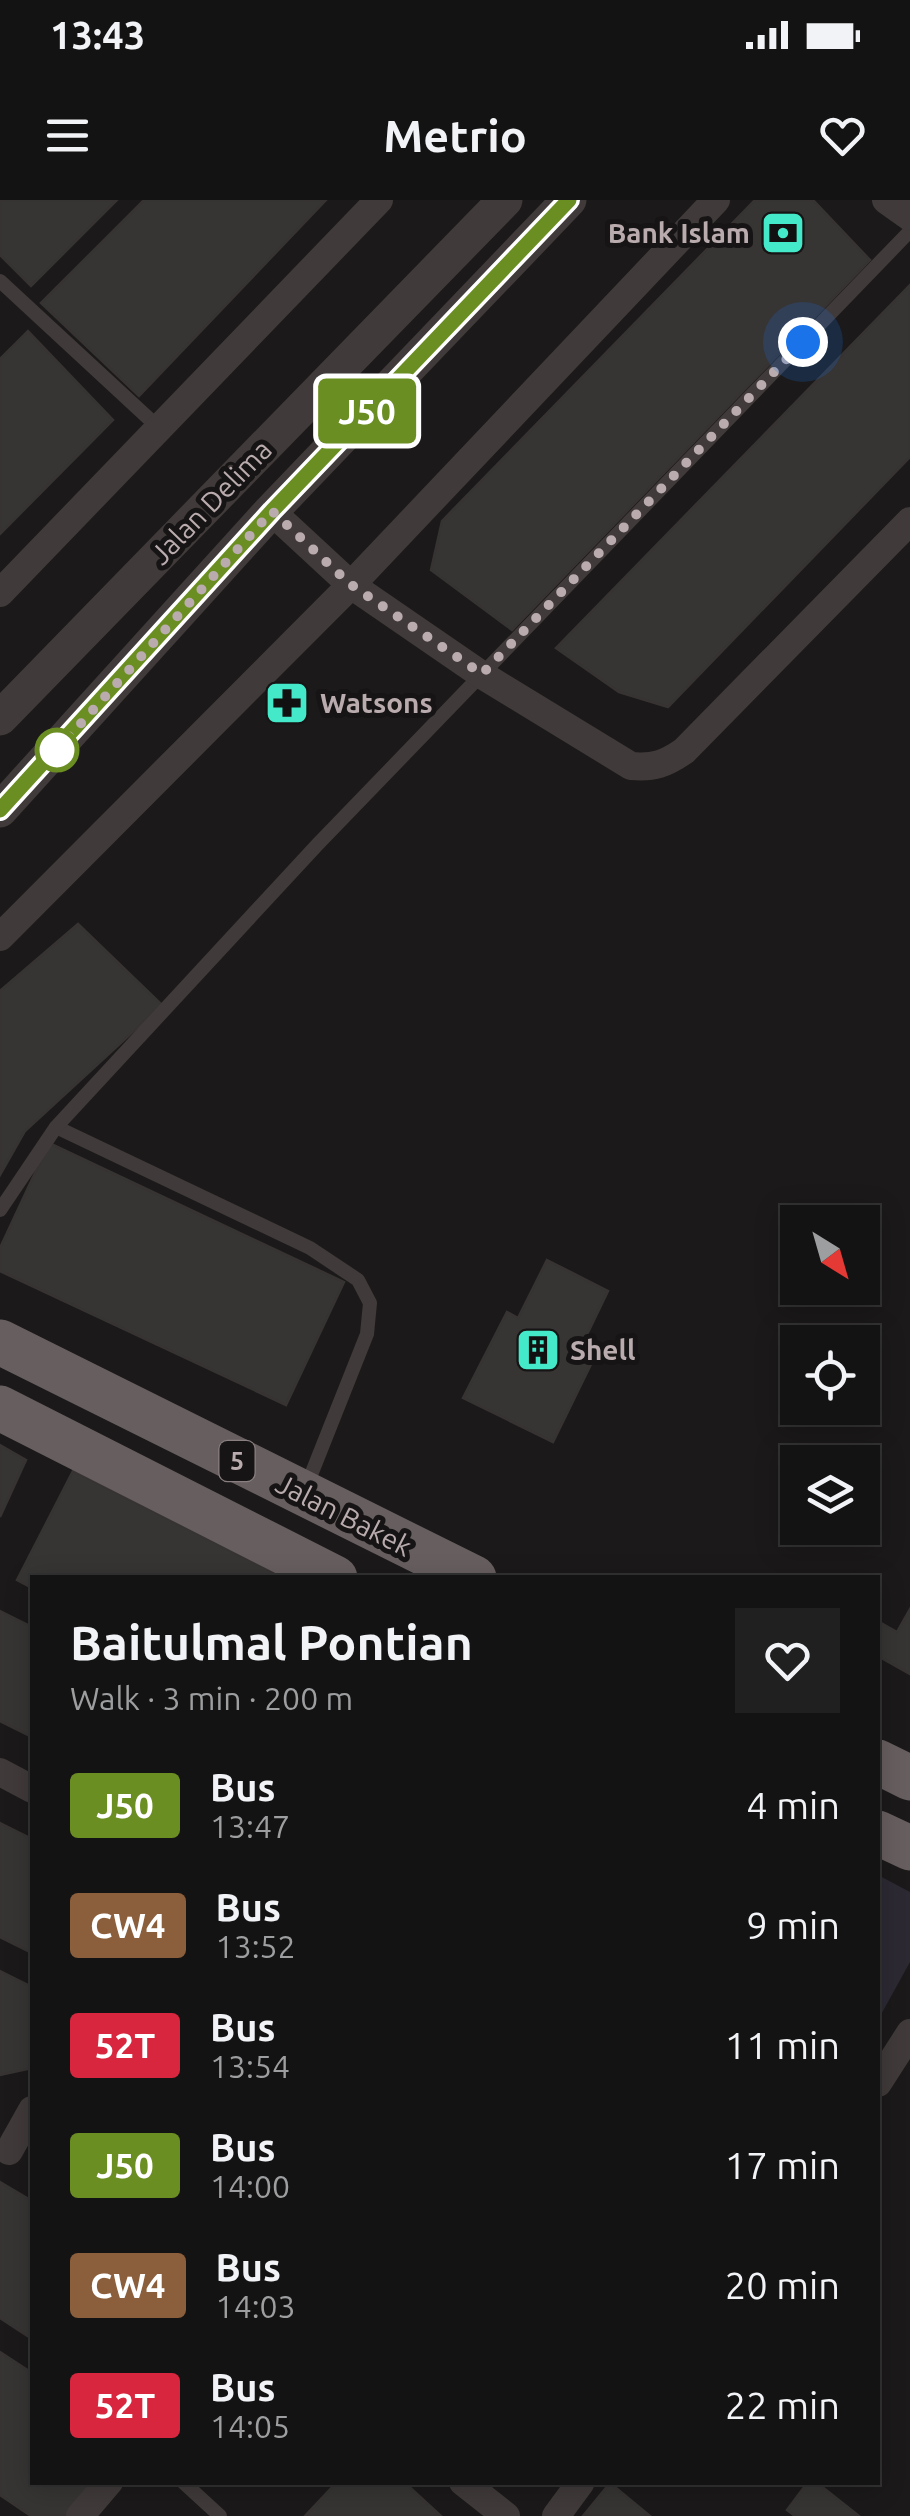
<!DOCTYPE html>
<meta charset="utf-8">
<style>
body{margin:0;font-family:Ubuntu,sans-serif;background:#212021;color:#f1f3f6;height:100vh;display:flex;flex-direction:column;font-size:38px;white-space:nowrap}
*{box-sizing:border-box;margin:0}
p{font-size:32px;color:#9d9ea0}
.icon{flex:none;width:55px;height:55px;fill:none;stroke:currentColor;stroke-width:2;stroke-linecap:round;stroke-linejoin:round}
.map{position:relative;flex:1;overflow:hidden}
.sheet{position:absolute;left:30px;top:1375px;width:850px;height:910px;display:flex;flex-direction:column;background:#141313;border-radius:0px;box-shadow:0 5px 25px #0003,0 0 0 2px #333233}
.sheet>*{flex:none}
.badge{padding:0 20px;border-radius:8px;font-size:35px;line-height:65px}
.needle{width:65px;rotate:143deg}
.tools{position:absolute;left:780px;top:1005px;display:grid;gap:20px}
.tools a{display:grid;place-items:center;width:100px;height:100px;border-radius:0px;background:#141313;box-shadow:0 5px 25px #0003,0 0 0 2px #333233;font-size:50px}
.you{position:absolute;width:50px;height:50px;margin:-25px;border:8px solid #fff;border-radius:50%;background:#1a73e8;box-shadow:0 0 0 15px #1a73e833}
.map>.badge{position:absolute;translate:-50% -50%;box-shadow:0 0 0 5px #fff}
.round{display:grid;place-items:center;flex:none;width:105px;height:105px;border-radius:0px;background:#212021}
.head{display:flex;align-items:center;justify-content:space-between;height:170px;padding:0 40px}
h1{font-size:48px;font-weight:600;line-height:75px}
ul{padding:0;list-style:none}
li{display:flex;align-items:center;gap:30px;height:120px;padding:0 40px}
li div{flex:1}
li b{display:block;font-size:38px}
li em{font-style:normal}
li .badge{min-width:110px;font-weight:700;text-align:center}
.status{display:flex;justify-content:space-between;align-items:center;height:70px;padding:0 50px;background:#141313;direction:ltr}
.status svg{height:28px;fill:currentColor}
header{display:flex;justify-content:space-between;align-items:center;height:130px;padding:0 40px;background:#141313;font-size:45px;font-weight:600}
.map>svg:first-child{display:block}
.green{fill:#2c2933}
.building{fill:#373434;stroke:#373333;stroke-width:2.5}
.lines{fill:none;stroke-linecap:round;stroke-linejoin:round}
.service{stroke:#403a3a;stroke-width:14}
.minor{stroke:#403a3a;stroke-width:28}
.tertiary{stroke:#403a3a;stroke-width:35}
.trunk{stroke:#675e5f;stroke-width:45}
.line-casing{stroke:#fff;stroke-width:22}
.line{stroke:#6b8e23;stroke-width:15}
.walk{stroke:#baacae;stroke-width:10;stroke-dasharray:0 18}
.stop-dot{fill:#fff;stroke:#6b8e23;stroke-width:5}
.labels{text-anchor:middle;stroke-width:10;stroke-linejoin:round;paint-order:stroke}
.shield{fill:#161414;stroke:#897e80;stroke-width:2.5}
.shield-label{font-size:25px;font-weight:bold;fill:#baacae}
.poi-label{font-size:28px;font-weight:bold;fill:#baacae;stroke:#161414;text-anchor:start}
.street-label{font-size:28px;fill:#baacae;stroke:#161414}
</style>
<div class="status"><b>13:43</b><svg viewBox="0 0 49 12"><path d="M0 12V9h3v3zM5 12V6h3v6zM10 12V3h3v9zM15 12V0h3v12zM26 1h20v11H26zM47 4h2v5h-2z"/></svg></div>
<header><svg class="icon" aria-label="menu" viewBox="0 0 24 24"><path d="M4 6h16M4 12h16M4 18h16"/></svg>Metrio<svg class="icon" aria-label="heart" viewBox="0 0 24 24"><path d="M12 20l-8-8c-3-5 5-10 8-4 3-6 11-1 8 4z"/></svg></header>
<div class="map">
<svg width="910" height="2316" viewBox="0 0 910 2316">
<rect width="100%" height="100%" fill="#1b1919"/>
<path class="green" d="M878 1675 910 1692V1762L878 1820Z"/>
<g class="building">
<path d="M0 0H117L31 86 0 55Z"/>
<path d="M144 0H326L139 196 41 103Z"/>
<path d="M755 0H813L870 60 512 430 431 370 442 321Z"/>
<path d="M910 85V257L668 507 619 492 556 448Z"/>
<path d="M28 131 113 220 0 334V159Z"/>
<path d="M78 724 162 805 25 931 0 975V791Z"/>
<path d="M49 943 344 1082 286 1205 0 1071V1048Z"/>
<path d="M547 1060 608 1091 581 1147 596 1154 553 1242 463 1198 507 1112 518 1118Z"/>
<path d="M0 1245 26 1260 0 1317Z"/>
<path d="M73 1271 285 1378H32V1388L17 1380Z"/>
<path d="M910 1409V1474L878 1456 881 1423 897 1432Z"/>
<path d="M0 1411 32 1427V1537L0 1521Z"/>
<path d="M0 1623 32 1639V1753L0 1737Z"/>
<path d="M0 1771 32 1787V1862L28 1869 0 1875Z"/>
<path d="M0 1982 32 2001V2139L0 2118Z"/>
<path d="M0 2152 32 2173V2282H102L70 2316H31L0 2295Z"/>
<path d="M337 2282H404L441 2316H305Z"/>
<path d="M808 2282H816L859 2316H795L787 2310Z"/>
<path d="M610 2283 650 2316H583Z"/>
</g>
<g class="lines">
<g class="service">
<path d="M0 81 159 228"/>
<path d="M56 927 310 1048 358 1080 370 1103 367 1134 305 1290"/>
<path d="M0 1010 56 927 317 645 910 31"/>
<path d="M183 2282 220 2316"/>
</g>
<g class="minor">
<path d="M886 0 910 17"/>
<path d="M271 311 351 385 482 475 631 566C654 568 665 564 684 551L910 321"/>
<path d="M0 393 379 0"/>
<path d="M0 737 351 385 716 0"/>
<path d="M0 1572 32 1589"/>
<path d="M878 1883 910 1833"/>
<path d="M9 1951 32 1910"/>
<path d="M463 2282 506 2316"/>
<path d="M80 2316 109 2282"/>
<path d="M556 2316 581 2282"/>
</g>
<g class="tertiary">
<path d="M0 518 505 0"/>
<path d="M0 610 271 311 569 0"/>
</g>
<g class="trunk">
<path d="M0 1142 474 1378"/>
<path d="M0 1208 335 1378"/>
<path d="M878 1562 910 1578"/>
<path d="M878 1633 910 1648"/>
</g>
</g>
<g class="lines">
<defs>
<path id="line" d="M0 610 272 311 569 0"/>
</defs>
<use href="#line" class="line-casing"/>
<use href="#line" class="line"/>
<path class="walk" d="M57 550 272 311 350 384 482 474 803 142"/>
</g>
<defs>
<symbol id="bank-square" viewBox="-11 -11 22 22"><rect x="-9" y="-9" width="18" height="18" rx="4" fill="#43e9c9" stroke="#161414"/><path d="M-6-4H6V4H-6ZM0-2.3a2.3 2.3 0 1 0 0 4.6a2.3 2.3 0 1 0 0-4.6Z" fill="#111"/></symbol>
<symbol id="pharmacy-square" viewBox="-11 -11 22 22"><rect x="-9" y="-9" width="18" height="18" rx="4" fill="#43e9c9" stroke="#161414"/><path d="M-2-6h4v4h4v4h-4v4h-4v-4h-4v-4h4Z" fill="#111"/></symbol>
<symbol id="building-square" viewBox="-11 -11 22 22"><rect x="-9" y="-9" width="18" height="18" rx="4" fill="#43e9c9" stroke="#161414"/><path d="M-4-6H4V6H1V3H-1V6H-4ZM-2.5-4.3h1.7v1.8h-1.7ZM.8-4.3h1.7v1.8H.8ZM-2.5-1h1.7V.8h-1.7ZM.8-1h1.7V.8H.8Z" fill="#111"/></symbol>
</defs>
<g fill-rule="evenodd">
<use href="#bank-square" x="758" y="8" width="50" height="50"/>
<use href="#pharmacy-square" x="262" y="478" width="50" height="50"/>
<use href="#building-square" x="513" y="1125" width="50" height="50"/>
</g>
<circle class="stop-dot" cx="57" cy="550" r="20"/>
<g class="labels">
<rect class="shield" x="219.5" y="1241" width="35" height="40" rx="8"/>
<g class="shield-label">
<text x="237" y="1270">5</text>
</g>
<g class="poi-label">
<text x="750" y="43" text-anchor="end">Bank Islam</text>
<text x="320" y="513">Watsons</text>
<text x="570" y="1160">Shell</text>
</g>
<g class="street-label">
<text transform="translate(211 302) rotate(-46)" y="10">Jalan Delima</text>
<text transform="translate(344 1315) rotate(27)" y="10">Jalan Bakek</text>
</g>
</g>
</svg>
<div class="tools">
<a><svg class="needle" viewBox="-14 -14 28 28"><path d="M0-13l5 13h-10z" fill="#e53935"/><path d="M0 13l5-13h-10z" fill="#9d9ea0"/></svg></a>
<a><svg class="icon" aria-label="locate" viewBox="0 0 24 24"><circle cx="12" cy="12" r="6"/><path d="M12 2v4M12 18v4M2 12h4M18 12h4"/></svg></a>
<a><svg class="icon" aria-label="layers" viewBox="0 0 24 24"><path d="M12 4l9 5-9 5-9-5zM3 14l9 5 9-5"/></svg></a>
</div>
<div class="you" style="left:803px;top:142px"></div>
<b class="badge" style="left:367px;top:211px;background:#6b8e23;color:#fff">J50</b>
<section class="sheet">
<div class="head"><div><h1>Baitulmal Pontian</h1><p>Walk · 3 min · 200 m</p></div><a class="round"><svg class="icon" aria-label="heart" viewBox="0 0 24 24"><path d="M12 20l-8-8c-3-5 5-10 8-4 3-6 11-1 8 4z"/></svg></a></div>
<ul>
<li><span class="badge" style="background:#6b8e23;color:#fff">J50</span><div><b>Bus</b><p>13:47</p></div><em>4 min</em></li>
<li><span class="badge" style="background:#8b5e3c;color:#fff">CW4</span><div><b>Bus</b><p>13:52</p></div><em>9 min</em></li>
<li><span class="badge" style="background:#d7263d;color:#fff">52T</span><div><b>Bus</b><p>13:54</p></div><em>11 min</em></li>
<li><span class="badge" style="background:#6b8e23;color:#fff">J50</span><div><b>Bus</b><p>14:00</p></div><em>17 min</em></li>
<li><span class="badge" style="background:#8b5e3c;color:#fff">CW4</span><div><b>Bus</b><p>14:03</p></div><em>20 min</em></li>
<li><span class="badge" style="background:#d7263d;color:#fff">52T</span><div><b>Bus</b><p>14:05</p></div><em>22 min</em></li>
</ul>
</section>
</div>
